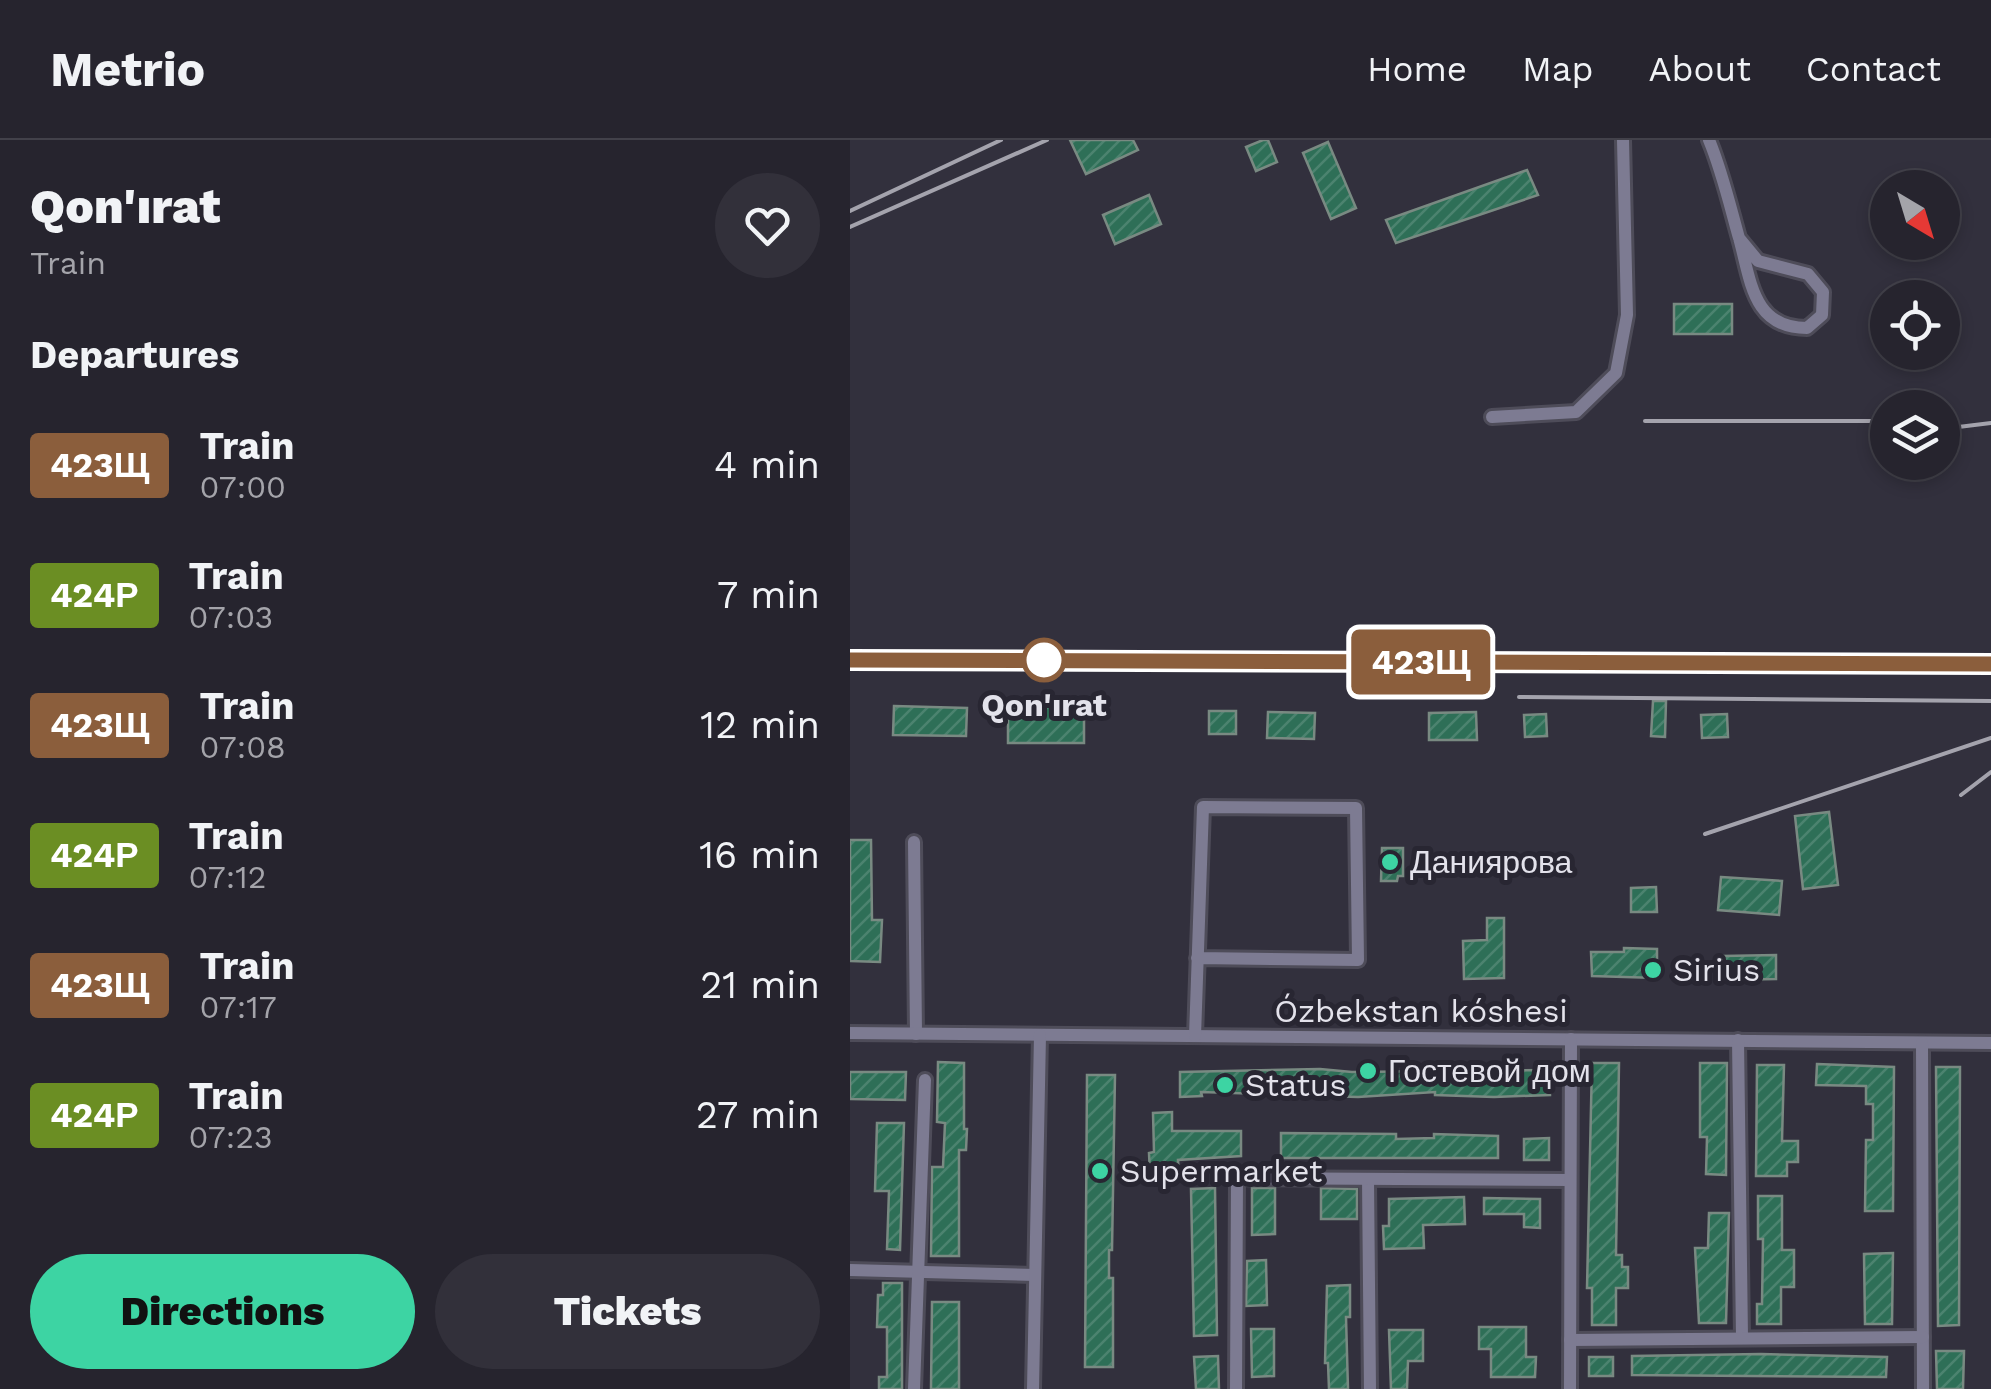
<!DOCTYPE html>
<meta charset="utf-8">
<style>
body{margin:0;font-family:"Work Sans",sans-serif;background:#32303a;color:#f1f3f6;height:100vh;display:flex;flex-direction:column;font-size:38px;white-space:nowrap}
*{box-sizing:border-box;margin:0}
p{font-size:32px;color:#a4a4aa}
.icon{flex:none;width:55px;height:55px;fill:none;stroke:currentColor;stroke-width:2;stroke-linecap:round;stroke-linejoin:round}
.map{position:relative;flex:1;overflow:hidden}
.sheet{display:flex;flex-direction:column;background:#26242e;width:850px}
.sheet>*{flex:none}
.badge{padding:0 20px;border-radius:8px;font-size:35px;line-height:65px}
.needle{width:65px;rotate:142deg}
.buttons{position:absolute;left:1020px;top:30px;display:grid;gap:20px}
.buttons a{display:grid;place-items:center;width:90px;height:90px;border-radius:50%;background:#26242e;box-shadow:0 5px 15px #0003,0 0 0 2px #42414a;font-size:50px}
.map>.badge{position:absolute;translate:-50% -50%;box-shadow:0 0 0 5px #fff}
h2{padding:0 30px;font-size:38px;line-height:90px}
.round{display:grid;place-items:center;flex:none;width:105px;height:105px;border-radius:52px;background:#32303a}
.overview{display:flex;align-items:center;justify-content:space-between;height:170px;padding:0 30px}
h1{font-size:48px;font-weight:800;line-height:75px}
.cta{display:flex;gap:20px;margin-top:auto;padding:20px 30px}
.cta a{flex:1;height:115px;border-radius:60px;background:#3dd4a3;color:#111;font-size:40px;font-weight:800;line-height:115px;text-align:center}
.cta a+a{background:#32303a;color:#f1f3f6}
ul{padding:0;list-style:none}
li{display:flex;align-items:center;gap:30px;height:130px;padding:0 30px}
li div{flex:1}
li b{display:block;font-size:38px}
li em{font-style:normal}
li .badge{min-width:110px;font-weight:700;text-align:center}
header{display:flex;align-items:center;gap:60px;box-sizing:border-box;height:140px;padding:0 50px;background:#26242e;border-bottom:2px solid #42414a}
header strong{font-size:48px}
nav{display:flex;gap:55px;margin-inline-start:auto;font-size:35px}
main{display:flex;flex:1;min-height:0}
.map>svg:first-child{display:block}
.building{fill:url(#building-hatch);stroke:#798a82;stroke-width:2.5}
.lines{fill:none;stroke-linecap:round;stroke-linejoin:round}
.minor-casing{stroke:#4e4c59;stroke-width:18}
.minor{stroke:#7d7b92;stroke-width:12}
.rail{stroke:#a4a3ad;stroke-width:4}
.line-casing{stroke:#fff;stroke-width:22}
.line{stroke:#8b5e3c;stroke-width:15}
.stop-dot{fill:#fff;stroke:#8b5e3c;stroke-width:5}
.poi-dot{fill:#3dd4a3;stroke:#282632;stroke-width:4}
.labels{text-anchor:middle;stroke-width:10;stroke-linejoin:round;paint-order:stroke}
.stop-label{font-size:32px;font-weight:bold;fill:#e3e2eb;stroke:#282632}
.poi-label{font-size:32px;fill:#e3e2eb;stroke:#282632;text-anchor:start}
.street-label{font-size:32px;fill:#e3e2eb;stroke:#282632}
</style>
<header>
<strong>Metrio</strong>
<nav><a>Home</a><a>Map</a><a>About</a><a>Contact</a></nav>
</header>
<main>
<section class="sheet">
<div class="overview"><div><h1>Qon'ırat</h1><p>Train</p></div><a class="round"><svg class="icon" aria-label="heart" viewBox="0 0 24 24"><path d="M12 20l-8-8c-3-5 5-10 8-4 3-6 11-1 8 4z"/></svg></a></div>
<h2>Departures</h2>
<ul>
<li><span class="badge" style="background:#8b5e3c;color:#fff">423Щ</span><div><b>Train</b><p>07:00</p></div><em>4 min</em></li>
<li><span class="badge" style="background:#6b8e23;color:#fff">424Р</span><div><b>Train</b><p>07:03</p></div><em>7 min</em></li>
<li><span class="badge" style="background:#8b5e3c;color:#fff">423Щ</span><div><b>Train</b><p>07:08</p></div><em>12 min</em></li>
<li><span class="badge" style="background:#6b8e23;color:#fff">424Р</span><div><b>Train</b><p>07:12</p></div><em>16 min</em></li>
<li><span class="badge" style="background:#8b5e3c;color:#fff">423Щ</span><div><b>Train</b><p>07:17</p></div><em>21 min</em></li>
<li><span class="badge" style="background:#6b8e23;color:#fff">424Р</span><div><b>Train</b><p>07:23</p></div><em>27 min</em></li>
</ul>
<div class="cta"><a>Directions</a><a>Tickets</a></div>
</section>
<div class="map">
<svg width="1141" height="1249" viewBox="0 0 1141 1249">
<defs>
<pattern id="building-hatch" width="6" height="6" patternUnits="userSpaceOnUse" patternTransform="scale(2.5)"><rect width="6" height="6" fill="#2e6f57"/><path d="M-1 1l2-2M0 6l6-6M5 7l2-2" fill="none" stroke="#4c836f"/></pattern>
</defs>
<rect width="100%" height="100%" fill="#32303d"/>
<g class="building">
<path d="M220 0H283L288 10 236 34Z"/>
<path d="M413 0H418L427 22 406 31 396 7Z"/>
<path d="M478 2 506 68 481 79 453 13Z"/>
<path d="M677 30 688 55 546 103 536 80Z"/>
<path d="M299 55 311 84 265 104 253 75Z"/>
<rect x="824" y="164" width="58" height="30"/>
<path d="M803 561H816L815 597 801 596Z"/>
<path d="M180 564H202V571H234V603H158V570H180Z"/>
<path d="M44 566 117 568 116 596 43 595Z"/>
<rect x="359" y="571" width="27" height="23"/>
<path d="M418 572 465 573 464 599 417 598Z"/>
<path d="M626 572 627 600H579V573Z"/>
<path d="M696 574 697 596 675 597 674 575Z"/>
<path d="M877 574 878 597 852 598 851 575Z"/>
<path d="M979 672 988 745 953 749 945 676Z"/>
<path d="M0 700H21L22 780H32L30 822 0 821Z"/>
<path d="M532 708H553V736H548L547 741H531Z"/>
<path d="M871 737 932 741 929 775 868 770Z"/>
<path d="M806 747 807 772H781V748Z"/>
<path d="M637 778H654V838L614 839 613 801 637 800Z"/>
<path d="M774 808 807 809V838L742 836 741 812H774Z"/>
<path d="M926 815V839L873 840V816Z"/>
<path d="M88 922 114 923V989H117L116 1010H109V1116H81L82 1027H93L95 983 87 982Z"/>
<path d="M742 923H769L766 1115H772V1127H778V1148H766V1185H742V1148H737Z"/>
<path d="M850 923H877L876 1035 856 1034 857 997H850Z"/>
<path d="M967 924 1044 927 1043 1071H1015L1016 1000H1023V964H1016V946L966 945Z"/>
<path d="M907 925H934L932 1001H948V1022H937V1036H906Z"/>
<path d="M1086 927H1110L1109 1185 1088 1186Z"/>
<path d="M470 929 502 932 699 930 700 955 644 957 585 955V952L508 957 351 952 352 956 330 957V932Z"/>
<path d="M0 932H56L55 960 0 959Z"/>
<path d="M237 935H265L262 1110H259V1138H263V1227H235Z"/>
<path d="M322 972V991H391V1016L328 1020 329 1034 300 1035 299 1013 304 1012 303 973Z"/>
<path d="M27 983H54L50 1110 37 1109 39 1051H25Z"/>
<path d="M431 993 546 994V999L584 998V994L648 996V1018H431Z"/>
<path d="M699 998V1020H674V999Z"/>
<path d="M365 1048 367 1195 344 1196 341 1049Z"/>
<path d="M402 1048H425V1094L402 1095Z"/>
<path d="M471 1048 507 1049V1079H471Z"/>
<path d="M908 1056H932V1110H944V1147H931V1184H907V1164H912L913 1099H908Z"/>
<path d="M614 1057 615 1084 573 1085 574 1108 534 1109 533 1086H539V1059Z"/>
<path d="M634 1058 690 1059V1088L674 1087V1074H634Z"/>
<path d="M859 1073H879L876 1183H849L845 1108H858Z"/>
<path d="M1043 1113 1042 1184H1015L1014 1114Z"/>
<path d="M416 1120 417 1165 396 1166 397 1121Z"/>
<path d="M33 1143H52V1249H29V1237H37V1187H27L28 1155H33Z"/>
<path d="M500 1145V1177H496L498 1249H479L478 1223H475L477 1146Z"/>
<path d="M82 1162H109V1249H81Z"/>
<path d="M629 1187H676V1217H686L685 1237H641V1209H629Z"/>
<path d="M401 1189H424V1236L402 1237Z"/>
<path d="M539 1190H573V1221H558L557 1249H541Z"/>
<path d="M1086 1211H1114L1113 1249H1087Z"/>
<path d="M911 1214 1037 1217 1036 1237 782 1235V1216Z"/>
<path d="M368 1216 369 1249H346L344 1217Z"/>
<rect x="739" y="1217" width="24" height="19"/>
</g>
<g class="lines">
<defs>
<g id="minor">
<path d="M859 0C872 31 880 66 889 98 901 140 902 188 957 188L972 175 973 152 958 134 908 121 889 98"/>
<path d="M642 277 726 272 766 233 777 175 773 0"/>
<path d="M64 702 66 894"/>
<path d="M0 893 1141 903"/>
<path d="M345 896 353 667 506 668 508 820 347 818"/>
<path d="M888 900 892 1197"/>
<path d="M1072 903 1073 1249"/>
<path d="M518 1039 520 1249"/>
<path d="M0 1130 185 1135"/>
<path d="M720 1200 1073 1197"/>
<path d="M64 1249 75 940"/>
<path d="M183 1249 190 895"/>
<path d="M386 1249 387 1038 720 1040"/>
<path d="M720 1249 721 899"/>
</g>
</defs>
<use href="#minor" class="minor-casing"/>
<use href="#minor" class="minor"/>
<g class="rail">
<path d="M0 71 151 0"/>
<path d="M0 87 197 0"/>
<path d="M795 281H1038"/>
<path d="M1092 289 1141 283"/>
<path d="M0 520 1141 524"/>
<path d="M669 557 1141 561"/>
<path d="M1111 655 1141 632"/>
<path d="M855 694 1141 598"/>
</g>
</g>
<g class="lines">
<defs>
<path id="line" d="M0 520 1141 524"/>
</defs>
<use href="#line" class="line-casing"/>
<use href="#line" class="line"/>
</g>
<circle class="stop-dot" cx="194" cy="520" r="20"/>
<g class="poi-dot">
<circle cx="540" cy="722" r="10"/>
<circle cx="803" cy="830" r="10"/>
<circle cx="518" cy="931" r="10"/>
<circle cx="375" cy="945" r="10"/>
<circle cx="250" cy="1031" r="10"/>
</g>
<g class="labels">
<g class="stop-label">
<text x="194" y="576">Qon'ırat</text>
</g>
<g class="poi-label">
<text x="560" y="733">Даниярова</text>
<text x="823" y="841">Sirius</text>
<text x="538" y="942">Гостевой дом</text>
<text x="395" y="956">Status</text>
<text x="270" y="1042">Supermarket</text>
</g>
<g class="street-label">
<text x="571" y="882">Ózbekstan kóshesi</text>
</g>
</g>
</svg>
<div class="buttons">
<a><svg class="needle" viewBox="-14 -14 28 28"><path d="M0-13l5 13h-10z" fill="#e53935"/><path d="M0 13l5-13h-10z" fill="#a4a4aa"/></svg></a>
<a><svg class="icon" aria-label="locate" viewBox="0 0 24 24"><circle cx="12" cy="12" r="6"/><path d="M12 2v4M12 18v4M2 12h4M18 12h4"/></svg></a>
<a><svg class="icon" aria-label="layers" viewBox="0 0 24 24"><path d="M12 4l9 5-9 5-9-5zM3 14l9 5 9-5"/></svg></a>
</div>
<b class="badge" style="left:571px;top:522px;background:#8b5e3c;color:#fff">423Щ</b>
</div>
</main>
